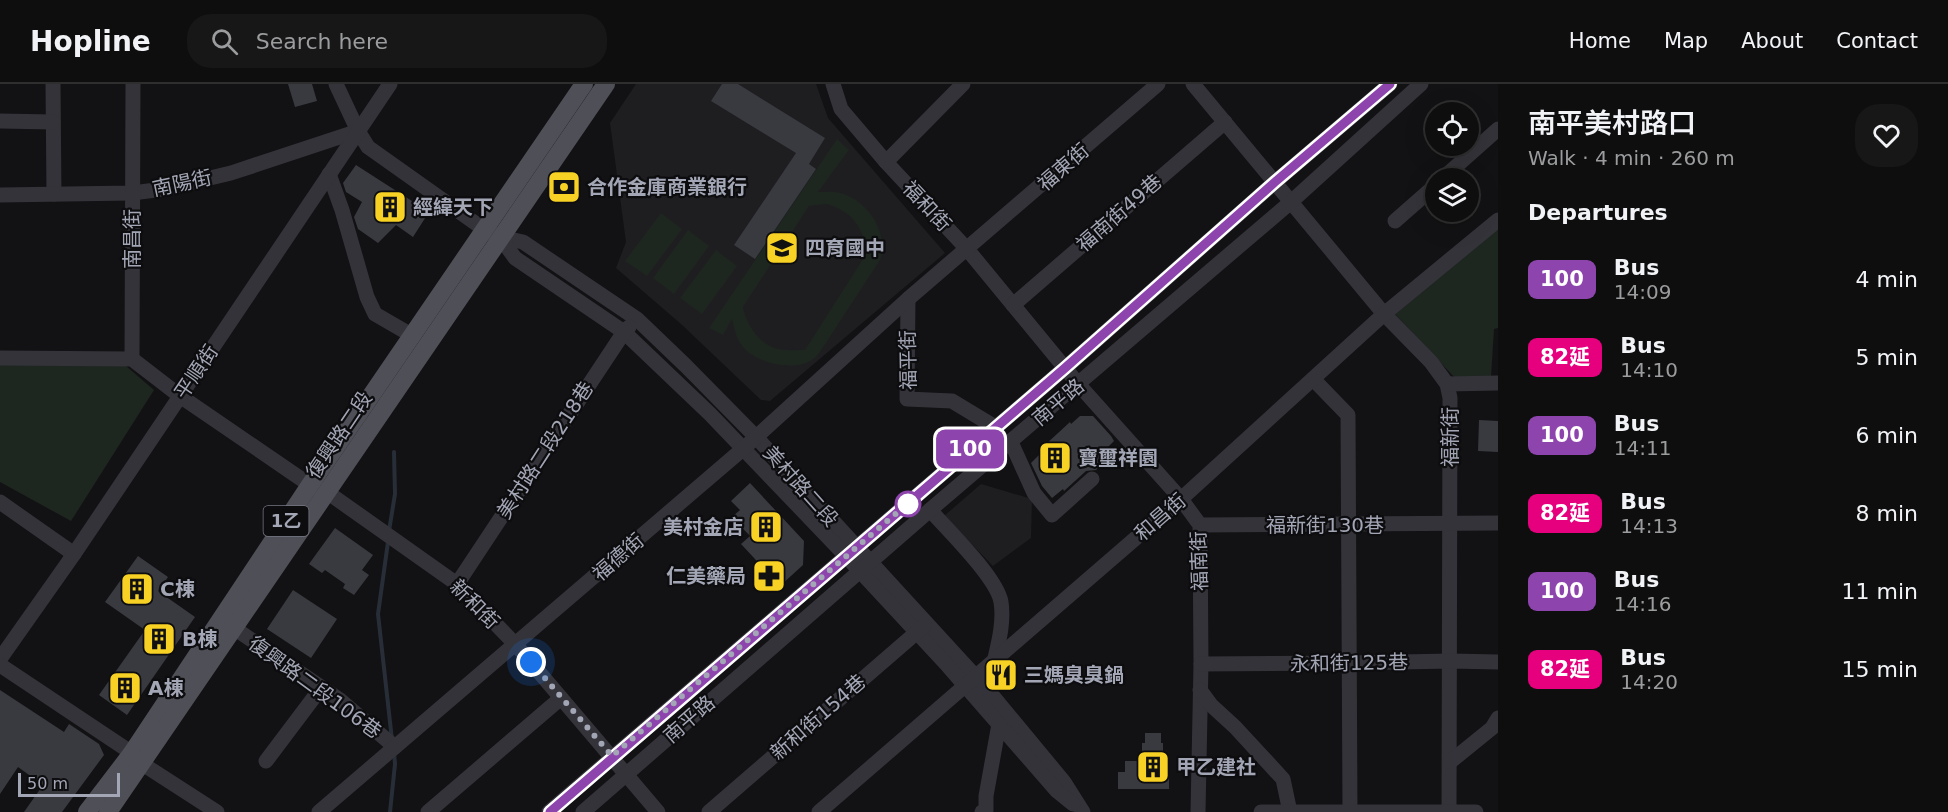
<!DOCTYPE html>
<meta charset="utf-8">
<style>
body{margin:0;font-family:"DejaVu Sans","Noto Sans TC",sans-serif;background:#171718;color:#f1f3f6;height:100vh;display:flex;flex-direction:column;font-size:22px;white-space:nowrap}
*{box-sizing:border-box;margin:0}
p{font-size:20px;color:#9b9c9e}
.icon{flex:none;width:33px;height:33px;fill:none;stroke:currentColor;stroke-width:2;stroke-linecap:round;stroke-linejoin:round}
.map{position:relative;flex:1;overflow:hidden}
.sheet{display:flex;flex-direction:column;background:#0e0e0f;width:450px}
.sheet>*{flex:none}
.badge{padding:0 12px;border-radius:9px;font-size:21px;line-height:39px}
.controls{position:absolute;left:1425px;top:18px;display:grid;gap:12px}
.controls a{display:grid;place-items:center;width:54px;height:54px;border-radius:50%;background:#0e0e0f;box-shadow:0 6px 24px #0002,0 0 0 2px #2e2e2f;font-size:30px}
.scale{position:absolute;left:18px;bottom:15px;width:102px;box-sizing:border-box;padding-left:6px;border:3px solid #a3a6b5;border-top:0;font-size:16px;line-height:21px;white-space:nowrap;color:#a3a6b5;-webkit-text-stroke:4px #0d0d0f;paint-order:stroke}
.you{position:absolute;width:30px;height:30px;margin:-15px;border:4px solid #fff;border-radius:50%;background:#1a73e8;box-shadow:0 0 0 9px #1a73e833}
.map>.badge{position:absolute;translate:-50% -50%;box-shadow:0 0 0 3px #fff}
h2{padding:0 30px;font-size:22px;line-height:54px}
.round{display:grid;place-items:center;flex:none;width:63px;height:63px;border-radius:24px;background:#171718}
.head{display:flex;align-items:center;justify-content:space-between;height:102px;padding:0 30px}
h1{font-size:28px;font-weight:600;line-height:45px}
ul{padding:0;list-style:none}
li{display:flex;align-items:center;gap:18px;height:78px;padding:0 30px}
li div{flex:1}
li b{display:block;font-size:22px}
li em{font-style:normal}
li .badge{min-width:66px;font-weight:700;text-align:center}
header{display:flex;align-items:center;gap:36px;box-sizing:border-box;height:84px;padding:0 30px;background:#0e0e0f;border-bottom:2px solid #2e2e2f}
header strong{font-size:28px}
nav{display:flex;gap:33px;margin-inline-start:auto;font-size:21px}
.search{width:420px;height:54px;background:#171718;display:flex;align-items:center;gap:15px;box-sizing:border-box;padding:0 21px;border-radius:24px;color:#9b9c9e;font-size:22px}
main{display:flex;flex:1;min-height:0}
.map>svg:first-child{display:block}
.built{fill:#1e1e21}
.green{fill:#1e2620;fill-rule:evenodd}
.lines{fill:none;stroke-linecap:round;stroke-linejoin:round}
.stream{stroke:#282e38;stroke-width:4}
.building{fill:#393a3f}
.minor{stroke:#333339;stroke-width:15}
.major{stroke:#4f4f58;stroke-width:18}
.line-casing{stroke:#fff;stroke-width:14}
.line{stroke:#8e44ad;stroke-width:9}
.walk{stroke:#a3a6b5;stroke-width:6;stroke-dasharray:0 10.8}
.stop-dot{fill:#fff;stroke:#8e44ad;stroke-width:3}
.labels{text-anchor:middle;stroke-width:4.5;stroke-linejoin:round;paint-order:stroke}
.shield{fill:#0d0d0f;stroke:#767883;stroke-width:1.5}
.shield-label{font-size:18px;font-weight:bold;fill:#a3a6b5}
.street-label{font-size:20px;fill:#a3a6b5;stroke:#0d0d0f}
.poi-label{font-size:20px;font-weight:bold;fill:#a3a6b5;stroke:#0d0d0f;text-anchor:start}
</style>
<header>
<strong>Hopline</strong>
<div class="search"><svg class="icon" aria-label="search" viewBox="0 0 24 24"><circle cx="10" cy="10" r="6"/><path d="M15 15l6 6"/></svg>Search here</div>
<nav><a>Home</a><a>Map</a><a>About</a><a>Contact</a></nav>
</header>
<main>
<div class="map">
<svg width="1498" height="728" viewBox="0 0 1498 728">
<rect width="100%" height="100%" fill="#121214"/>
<g class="built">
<path d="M636 0H816L828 34 945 169 770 317 761 316 681 240 616 184 626 158 610 39Z"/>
<path d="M981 400 1032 415 1031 454 993 482 944 432Z"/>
</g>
<g class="green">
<path d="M837 55 849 66 818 108C826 108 833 107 841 109 869 117 889 149 880 176L822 265C819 269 816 274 812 276 794 288 755 279 742 262 736 255 734 244 732 235L723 251 709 244ZM827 120C854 129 860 141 868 167L805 266C796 266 784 267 775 264 758 259 746 239 743 223L809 122Z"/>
<path d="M661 129 682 145 647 192 625 177Z"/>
<path d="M1498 145V244L1494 245 1491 293 1456 295 1395 230Z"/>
<path d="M688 146 709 162 674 210 653 194Z"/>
<path d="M716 166 737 182 702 230 680 214Z"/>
<path d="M0 280 126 282 154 306 71 437 0 398Z"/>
</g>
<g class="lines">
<g class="stream">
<path d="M389 447 395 410 394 368"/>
<path d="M388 458 378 530 392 656"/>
<path d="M390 728 395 680 394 669"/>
</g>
</g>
<g class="building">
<path d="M288 0H312L317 17 295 23Z"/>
<path d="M722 0H738L825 54 809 80 816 85 755 175 734 161 796 69 711 17Z"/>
<path d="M356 81 429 128 413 153 396 141 378 159 358 145 354 133 362 118 346 108 343 99Z"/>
<path d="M1080 332H1093L1111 352 1114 357 1106 365 1112 371 1096 386 1086 387 1064 407 1063 405 1052 414 1042 402 1031 379 1047 363 1045 361 1070 338 1071 340Z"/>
<path d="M1479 336 1498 337V368L1478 367Z"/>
<path d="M750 399 804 457 803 481 780 502 741 460 750 452 732 433 740 426 731 417Z"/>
<path d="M335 444 373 471 362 486 369 491 354 511 343 504 345 500 325 486 322 489 309 480Z"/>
<path d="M138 472 168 493 158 507 195 533 127 631 99 611 145 546 105 518Z"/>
<path d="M293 506 337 535 311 574 267 545Z"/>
<path d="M0 606 64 648 69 640 99 660 104 671 62 728H24L43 701 18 683 0 710Z"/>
<path d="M1145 649H1161V659H1163V689H1169V705H1118V688H1125V677H1142V659H1145Z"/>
</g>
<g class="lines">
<g class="minor">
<path d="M53 0 54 110"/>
<path d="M336 0 358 47 368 63 485 146 500 153 523 158 637 235 686 282 756 353 987 605 1064 698 1083 728"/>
<path d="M833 0 841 25 886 78 967 165 1079 301 1181 415 1200 441 1201 580 1198 728"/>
<path d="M1193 0 1384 230 1431 278 1447 300 1450 314 1449 728"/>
<path d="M0 37 53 38"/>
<path d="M886 78 963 0"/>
<path d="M329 90 342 126 367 213 375 230 413 252"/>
<path d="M1443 94 1498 45"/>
<path d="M0 111 132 109 164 105 231 89 358 47"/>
<path d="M1395 137 1436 101"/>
<path d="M500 153 515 174 624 248 710 330 846 472 948 582 1057 707 1073 720"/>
<path d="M908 215 907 315 952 317 995 343"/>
<path d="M1013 221 1225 38"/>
<path d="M0 274 132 275 180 312 310 401 327 408 457 500 516 561 658 728"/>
<path d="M132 275 133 0"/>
<path d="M1313 295 1348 331 1350 728"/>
<path d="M1447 300 1498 299"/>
<path d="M1011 358 1034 409 1052 431 1092 395"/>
<path d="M0 418 74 470"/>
<path d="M930 426C948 446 997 494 1001 518 1004 537 999 557 995 574"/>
<path d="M1200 441 1498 439"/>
<path d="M457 500 624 248 629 243"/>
<path d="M234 544 340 616 395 663"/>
<path d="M0 575 74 470 390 0"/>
<path d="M1201 580 1348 579 1451 577 1498 578"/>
<path d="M0 581 132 669"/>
<path d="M1200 606 1211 621 1235 643 1283 695 1290 728"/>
<path d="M266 677 321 604"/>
<path d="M1450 678 1492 644 1498 634"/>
<path d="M141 679 217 728"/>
<path d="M319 728 744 364 908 215 1158 0"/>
<path d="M428 728 561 614"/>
<path d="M549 728 1065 284 1275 98 1390 0"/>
<path d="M583 728 930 426 1292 117 1421 0"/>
<path d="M709 728 924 542"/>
<path d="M819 728 1181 415 1384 230 1498 136"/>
<path d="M982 728 986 726V712L999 640"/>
<path d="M1261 728H1347"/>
<path d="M1354 728H1476"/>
</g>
<g class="major">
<path d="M87 728 132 669 310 401 584 0"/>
<path d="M108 728 606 0"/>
</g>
</g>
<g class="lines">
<defs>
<path id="line" d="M550 728 1065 284 1275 98 1390 0"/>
</defs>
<use href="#line" class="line-casing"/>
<use href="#line" class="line"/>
<path class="walk" d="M531 578 612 672 912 416 908 420"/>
</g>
<defs>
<symbol id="bank-square" viewBox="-11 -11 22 22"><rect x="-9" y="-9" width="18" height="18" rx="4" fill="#f8d125" stroke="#0d0d0f"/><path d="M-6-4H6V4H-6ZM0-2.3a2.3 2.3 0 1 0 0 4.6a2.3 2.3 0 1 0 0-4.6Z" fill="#111"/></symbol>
<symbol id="building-square" viewBox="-11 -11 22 22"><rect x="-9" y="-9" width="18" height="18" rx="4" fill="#f8d125" stroke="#0d0d0f"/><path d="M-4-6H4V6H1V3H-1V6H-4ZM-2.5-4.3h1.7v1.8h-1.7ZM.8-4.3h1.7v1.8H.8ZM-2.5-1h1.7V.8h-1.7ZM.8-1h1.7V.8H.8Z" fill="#111"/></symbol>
<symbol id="school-square" viewBox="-11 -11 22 22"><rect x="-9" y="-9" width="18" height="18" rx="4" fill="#f8d125" stroke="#0d0d0f"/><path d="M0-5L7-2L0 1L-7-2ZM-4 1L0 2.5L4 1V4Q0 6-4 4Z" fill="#111"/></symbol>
<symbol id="pharmacy-square" viewBox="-11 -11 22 22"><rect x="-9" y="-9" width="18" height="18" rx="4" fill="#f8d125" stroke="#0d0d0f"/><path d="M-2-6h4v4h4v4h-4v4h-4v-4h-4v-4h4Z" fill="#111"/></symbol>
<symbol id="restaurant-square" viewBox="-11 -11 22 22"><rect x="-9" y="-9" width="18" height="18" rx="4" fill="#f8d125" stroke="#0d0d0f"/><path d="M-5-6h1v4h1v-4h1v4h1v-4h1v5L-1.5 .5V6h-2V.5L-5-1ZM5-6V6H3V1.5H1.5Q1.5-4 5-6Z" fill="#111"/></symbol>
</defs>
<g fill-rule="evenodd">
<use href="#bank-square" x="545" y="84" width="38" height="38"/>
<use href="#building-square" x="371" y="104" width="38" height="38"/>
<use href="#school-square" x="763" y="145" width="38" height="38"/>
<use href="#building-square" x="1036" y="355" width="38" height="38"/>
<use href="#building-square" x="747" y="424" width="38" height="38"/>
<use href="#pharmacy-square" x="750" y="473" width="38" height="38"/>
<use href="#building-square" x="118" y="486" width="38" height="38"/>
<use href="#building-square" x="140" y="536" width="38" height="38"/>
<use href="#restaurant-square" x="982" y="572" width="38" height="38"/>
<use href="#building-square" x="106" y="585" width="38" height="38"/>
<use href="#building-square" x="1134" y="664" width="38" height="38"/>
</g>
<circle class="stop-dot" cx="908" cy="420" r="12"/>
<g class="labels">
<rect class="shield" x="263.5" y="422" width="45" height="30" rx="4.5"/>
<g class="shield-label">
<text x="286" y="443">1乙</text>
</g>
<g class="street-label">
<text transform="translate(1063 83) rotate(-41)" y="7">福東街</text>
<text transform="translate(182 99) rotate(-12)" y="7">南陽街</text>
<text transform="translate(927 122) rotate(47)" y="7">福和街</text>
<text transform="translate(1119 129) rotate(-41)" y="7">福南街49巷</text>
<text transform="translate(132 155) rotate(-90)" y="7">南昌街</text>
<text transform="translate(908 276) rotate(-91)" y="7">福平街</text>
<text transform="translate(196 288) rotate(-56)" y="7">平順街</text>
<text transform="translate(1058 318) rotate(-40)" y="7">南平路</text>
<text transform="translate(339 351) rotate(-56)" y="7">復興路二段</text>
<text transform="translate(1450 353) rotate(-90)" y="7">福新街</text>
<text transform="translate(545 366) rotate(-57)" y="7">美村路二段218巷</text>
<text transform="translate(801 402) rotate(48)" y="7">美村路二段</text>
<text transform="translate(1160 433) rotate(-41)" y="7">和昌街</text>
<text x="1325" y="448">福新街130巷</text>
<text transform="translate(618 473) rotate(-41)" y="7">福德街</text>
<text transform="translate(1199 477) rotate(-92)" y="7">福南街</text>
<text transform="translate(475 520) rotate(45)" y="7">新和街</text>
<text transform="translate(1349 579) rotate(-1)" y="7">永和街125巷</text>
<text transform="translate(315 603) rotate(36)" y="7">復興路二段106巷</text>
<text transform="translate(818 633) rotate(-41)" y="7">新和街154巷</text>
<text transform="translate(689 635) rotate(-41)" y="7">南平路</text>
</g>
<g class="poi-label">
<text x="587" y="110">合作金庫商業銀行</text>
<text x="413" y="130">經緯天下</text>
<text x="805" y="171">四育國中</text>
<text x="1078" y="381">寶璽祥園</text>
<text x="743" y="450" text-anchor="end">美村金店</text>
<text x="746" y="499" text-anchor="end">仁美藥局</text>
<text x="160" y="512">C棟</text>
<text x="182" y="562">B棟</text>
<text x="1024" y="598">三媽臭臭鍋</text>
<text x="148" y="611">A棟</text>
<text x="1176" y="690">甲乙建社</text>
</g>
</g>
</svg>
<div class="controls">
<a><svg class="icon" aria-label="locate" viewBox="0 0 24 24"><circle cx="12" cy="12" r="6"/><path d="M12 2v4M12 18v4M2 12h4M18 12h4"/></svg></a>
<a><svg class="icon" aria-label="layers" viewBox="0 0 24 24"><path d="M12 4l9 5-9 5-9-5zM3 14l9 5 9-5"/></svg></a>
</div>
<div class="scale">50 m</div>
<div class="you" style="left:531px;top:578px"></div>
<b class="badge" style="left:970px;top:365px;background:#8e44ad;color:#fff">100</b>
</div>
<section class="sheet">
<div class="head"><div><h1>南平美村路口</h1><p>Walk · 4 min · 260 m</p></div><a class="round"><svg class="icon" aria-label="heart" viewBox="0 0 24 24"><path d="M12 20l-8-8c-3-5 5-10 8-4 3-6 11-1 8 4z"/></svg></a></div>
<h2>Departures</h2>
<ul>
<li><span class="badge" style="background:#8e44ad;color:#fff">100</span><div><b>Bus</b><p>14:09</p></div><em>4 min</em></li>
<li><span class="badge" style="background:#e6007e;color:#fff">82延</span><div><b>Bus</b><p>14:10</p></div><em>5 min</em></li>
<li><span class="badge" style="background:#8e44ad;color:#fff">100</span><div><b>Bus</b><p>14:11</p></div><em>6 min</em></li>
<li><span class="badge" style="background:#e6007e;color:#fff">82延</span><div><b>Bus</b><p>14:13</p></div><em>8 min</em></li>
<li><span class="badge" style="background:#8e44ad;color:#fff">100</span><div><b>Bus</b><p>14:16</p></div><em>11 min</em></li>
<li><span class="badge" style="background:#e6007e;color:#fff">82延</span><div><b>Bus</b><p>14:20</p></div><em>15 min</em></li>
</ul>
</section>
</main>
